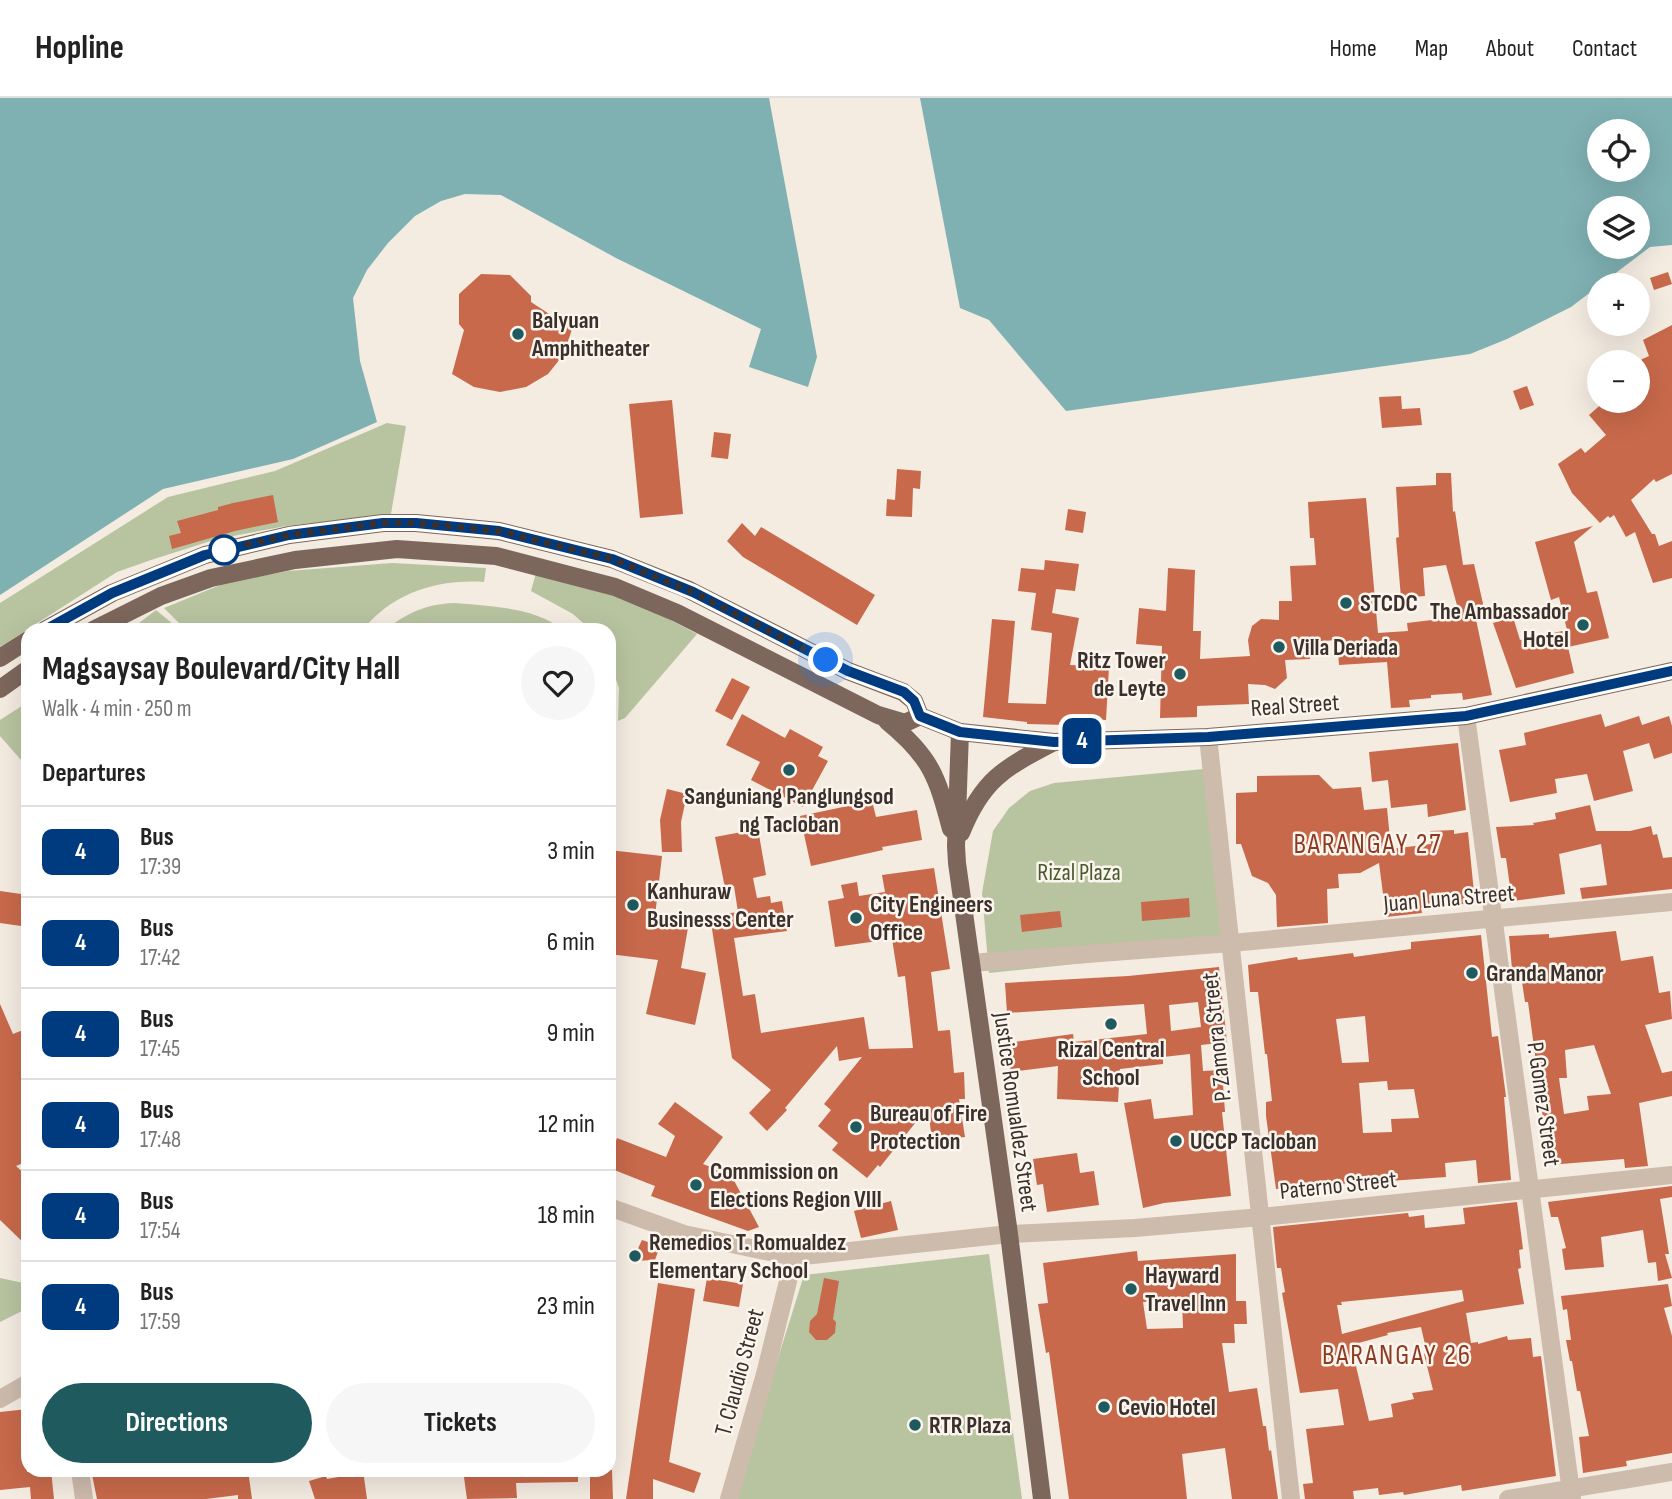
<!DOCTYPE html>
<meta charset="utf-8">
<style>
body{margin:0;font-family:"Sofia Sans Condensed",sans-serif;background:#f6f6f6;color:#222;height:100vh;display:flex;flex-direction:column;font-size:26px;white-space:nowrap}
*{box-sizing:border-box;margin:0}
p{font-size:23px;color:#767676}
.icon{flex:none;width:38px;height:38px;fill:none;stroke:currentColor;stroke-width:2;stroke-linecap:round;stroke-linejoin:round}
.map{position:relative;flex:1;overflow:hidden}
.panel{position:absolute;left:21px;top:525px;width:595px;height:854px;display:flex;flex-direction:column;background:#fff;border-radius:21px;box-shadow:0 7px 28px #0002}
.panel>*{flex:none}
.badge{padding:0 14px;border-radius:10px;font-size:24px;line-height:46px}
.tools{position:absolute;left:1587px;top:21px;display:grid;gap:14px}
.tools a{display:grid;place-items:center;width:63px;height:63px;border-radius:50%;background:#fff;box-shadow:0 7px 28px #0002;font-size:35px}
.you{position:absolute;width:35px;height:35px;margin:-18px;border:5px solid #fff;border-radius:50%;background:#1a73e8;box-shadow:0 0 0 10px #1a73e833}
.map>.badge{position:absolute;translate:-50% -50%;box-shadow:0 0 0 4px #fff}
h2{padding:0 21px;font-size:26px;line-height:63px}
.round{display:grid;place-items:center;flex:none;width:74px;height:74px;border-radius:37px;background:#f6f6f6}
.head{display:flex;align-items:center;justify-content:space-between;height:119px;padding:0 21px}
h1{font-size:33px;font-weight:700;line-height:52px}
.cta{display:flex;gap:14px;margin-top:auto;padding:14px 21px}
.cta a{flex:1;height:80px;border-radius:42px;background:#1f5a5e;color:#fff;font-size:28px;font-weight:700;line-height:80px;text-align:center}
.cta a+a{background:#f6f6f6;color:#222}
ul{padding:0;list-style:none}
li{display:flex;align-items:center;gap:21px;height:91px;padding:0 21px;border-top:2px solid #e0e0e0}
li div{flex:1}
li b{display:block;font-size:26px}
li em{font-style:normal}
li .badge{min-width:77px;font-weight:700;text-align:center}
header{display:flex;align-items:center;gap:42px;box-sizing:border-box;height:98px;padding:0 35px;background:#fff;border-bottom:2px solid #e0e0e0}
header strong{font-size:33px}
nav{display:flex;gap:38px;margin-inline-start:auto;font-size:24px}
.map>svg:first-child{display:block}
.green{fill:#b8c4a0}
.water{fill:#7fb0b2;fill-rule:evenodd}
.building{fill:#c8694b;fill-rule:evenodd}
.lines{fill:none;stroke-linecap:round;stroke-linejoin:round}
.minor{stroke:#cdbbac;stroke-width:18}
.major{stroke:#7d675c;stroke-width:18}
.line-casing{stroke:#fff;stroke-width:16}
.line{stroke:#003b80;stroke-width:10}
.walk{stroke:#3b302b;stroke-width:7;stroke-dasharray:0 12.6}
.poi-dot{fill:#1f5a5e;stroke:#fbf5ee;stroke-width:2.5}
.stop-dot{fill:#fff;stroke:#003b80;stroke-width:3.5}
.labels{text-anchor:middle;stroke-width:5;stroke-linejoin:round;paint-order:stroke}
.poi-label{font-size:24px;font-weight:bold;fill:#3b302b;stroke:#fbf5ee;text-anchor:start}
.street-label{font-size:24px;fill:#3b302b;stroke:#fbf5ee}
.park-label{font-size:24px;fill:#4a5a2e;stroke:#fbf5ee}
.quarter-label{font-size:28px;letter-spacing:2px;fill:#8c3b22;stroke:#fbf5ee}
</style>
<header>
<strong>Hopline</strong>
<nav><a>Home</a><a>Map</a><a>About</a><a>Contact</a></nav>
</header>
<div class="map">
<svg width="1672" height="1401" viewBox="0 0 1672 1401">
<rect width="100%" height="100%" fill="#f4ebe1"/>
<g class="green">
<path d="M387 325 406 328 391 416 286 428 217 441 151 462 117 474 0 549V505L168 399 275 373Z"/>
<path d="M392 465 486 470 484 484C437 481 392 495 363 532H186L164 510 225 485 288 473Z"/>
<path d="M536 475 639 505 697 536 625 620 618 623 619 590 609 561V532H591L573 516 531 493Z"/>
<path d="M454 505C489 508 535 509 563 532H385C407 515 426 506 454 505Z"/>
<path d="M156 512 180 532H130Z"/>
<path d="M28 604V670L0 638V622Z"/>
<path d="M1204 671 1224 850 989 875 982 795 993 733 1009 710 1030 693 1054 685Z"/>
<path d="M989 1156 1022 1401H734L804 1177Z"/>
<path d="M0 1180 28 1186V1210L0 1224Z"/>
</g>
<g class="water">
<path d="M0 0H769L817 259 808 289 749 269 761 231 616 160 501 97 465 96 441 103 415 118 388 145 367 172 353 200 360 263 377 324 293 361 163 391 0 497Z"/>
<path d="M920 0H1672V147L1650 149 1571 209 1507 241 1470 256 1066 313 989 222 960 210ZM1600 33H1638V72H1600ZM1600 110H1638V149H1600Z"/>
</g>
<g class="building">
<path d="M1668 174 1672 186 1654 192 1650 180Z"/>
<path d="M481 176 510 177 531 198V204L572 231 564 256 548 276 526 289 500 294 474 289 452 276 464 232 459 226V196Z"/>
<path d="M1672 227V376L1656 384 1654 381 1631 402 1652 436H1655L1659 448 1672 443V480L1653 485 1635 434 1626 439 1614 417 1610 420 1608 418 1600 425 1572 395 1558 366 1581 350 1585 355 1606 337 1589 317 1605 303H1638V263L1649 258 1643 242Z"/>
<path d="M1527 288 1534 307 1520 312 1513 293Z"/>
<path d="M1401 298 1402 311 1420 310 1422 327 1382 330 1379 299Z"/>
<path d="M672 302 683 416 640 420 629 306Z"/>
<path d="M714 334 731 336 728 361 711 359Z"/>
<path d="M897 371 921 373 920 391 913 390 912 419 886 418 887 401 895 402Z"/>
<path d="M1436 375H1451L1453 414 1455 413 1463 467 1474 466 1484 510 1474 512 1492 597 1463 602 1462 595 1431 597V600L1409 602 1410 609 1391 610 1387 564 1339 567 1337 542 1308 544 1310 561 1285 562 1287 580 1275 591 1265 587 1248 586 1249 606 1197 608V619L1160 620 1162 548 1136 546 1139 510 1166 513 1168 470 1195 472 1193 533H1201L1200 561 1250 558 1248 542 1252 528 1261 521 1279 522V503H1292L1290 468 1316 467 1314 440H1310L1308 404 1366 400 1378 535 1408 533 1407 525 1432 522 1431 513 1458 511 1446 467 1423 470 1425 498 1401 500 1396 440 1399 439 1396 389 1436 387Z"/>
<path d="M273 397 278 424 235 433 172 451 169 438 181 435 177 423 218 412V409L233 405Z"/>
<path d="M1068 411 1086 414 1083 435 1065 432Z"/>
<path d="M742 425 755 438 761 429 875 497 857 527 743 459 727 443Z"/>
<path d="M1593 428 1574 444 1587 495 1597 493 1609 540 1568 549 1574 575 1516 590 1493 525 1513 519 1520 542 1567 532 1559 499 1551 502 1535 444Z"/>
<path d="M1045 462 1079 466 1075 493 1056 491 1052 515 1079 520 1070 567 1109 569 1106 622 1067 620V627L1027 626V624L983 619 992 521 1015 523 1008 605 1046 606 1052 535 1031 532 1036 495 1018 493 1021 470 1044 472Z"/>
<path d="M732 580 750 589 732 622 715 613Z"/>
<path d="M742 616 785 640 790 631 823 649 818 658 828 663 803 709 751 682 760 664 726 647Z"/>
<path d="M1601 616 1605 629 1639 618 1642 627 1669 618 1672 628V655L1654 661 1649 645 1623 653 1633 693 1594 703 1587 676 1555 681 1557 695 1510 704 1499 652 1526 647 1524 635Z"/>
<path d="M1458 645 1466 712 1428 719 1427 706 1391 710 1388 682 1372 684 1369 654Z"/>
<path d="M1319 677 1333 691 1361 689 1364 712 1387 710 1391 751 1431 746 1430 733 1454 732V736L1468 734 1475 805 1421 810 1422 815 1386 819 1379 765 1360 775 1338 776 1339 790 1327 791 1328 825 1277 829 1276 797 1268 785 1252 778 1241 746H1236V695L1257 694V678Z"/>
<path d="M667 691 687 696 681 724 682 754H662L660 722Z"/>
<path d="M872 703 876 719 917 712 922 742 882 749 883 752 811 768 800 718Z"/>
<path d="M1590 707 1596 733H1630L1651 728 1653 737 1657 736 1663 760 1672 759V791L1582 801 1580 790 1607 787 1601 746 1559 756 1565 796 1512 803 1506 760H1501L1496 729 1534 727 1533 725 1556 721 1555 715Z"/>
<path d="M758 731 766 777 753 780 757 800 770 798 771 805 782 803 787 833 734 840 743 898 755 896 761 935 864 919 869 951 913 950 905 878 898 879 892 841 835 849 828 803 844 800 841 787 857 784 859 798 885 794 882 777 934 770 950 871 931 874 938 933 950 932 954 975 964 974 965 1001H959L965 1039 932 1043 928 1009 880 1069 878 1067 867 1080 832 1052 838 1045 818 1028 831 1012 824 1006 862 959 839 963 837 948 785 1010 787 1012 767 1033 749 1015 771 992 732 960 710 818 738 814 734 788 725 790 715 739Z"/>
<path d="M609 752 662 758 655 818 689 824 681 870 706 875 695 927 646 916 658 862 609 856Z"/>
<path d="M0 793 28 797V829L0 825Z"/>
<path d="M1189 800 1190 819 1142 823 1141 804Z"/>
<path d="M1060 813 1062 829 1022 834 1020 817Z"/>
<path d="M1616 833 1621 863 1653 858 1659 895 1670 893 1672 921 1645 927 1662 975 1672 973V998L1639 1005 1648 1068 1625 1070 1624 1061 1548 1067 1541 1003H1539L1533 964H1536L1528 904H1525L1520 870 1512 871 1509 838 1549 836V840ZM1594 947 1611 996 1587 998 1589 1012 1564 1016 1559 980H1567L1565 952Z"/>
<path d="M1481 837 1492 939 1498 938 1506 999H1504L1511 1082 1478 1085 1476 1062 1445 1065 1446 1079 1389 1083V1085L1353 1088V1085L1276 1091 1266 1018V1004L1272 1003 1267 956H1265L1258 894H1250L1248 867 1297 859 1298 862 1353 855 1354 859 1411 851V844ZM1365 918 1369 964 1342 965 1336 921ZM1387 983 1388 992 1414 991 1419 1020 1391 1021 1392 1034 1363 1035 1359 985Z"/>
<path d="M1219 869 1227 944 1201 947 1203 973 1222 972 1225 1014H1222L1231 1098 1164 1105 1143 1110 1124 1005 1151 1001 1154 1021 1193 1017 1190 956 1163 959V966L1120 971 1118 1004 1057 1001 1058 968 1011 974 1007 945 1073 936 1074 944 1147 936 1144 906 1007 915 1005 885 1128 878ZM1198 904 1201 929 1171 933 1169 907Z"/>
<path d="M0 906 13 936 28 930V1063L16 1068 28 1079V1149L0 1122Z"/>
<path d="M675 1004 723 1039 703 1066 731 1077 759 1129 748 1133 651 1098 655 1088 609 1070V1062L617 1040 666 1059 675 1038 658 1026Z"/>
<path d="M1077 1055 1080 1075 1094 1073 1099 1107 1047 1114 1043 1086 1037 1087 1033 1061Z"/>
<path d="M1672 1088V1099L1660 1101 1669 1156H1665L1672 1180 1658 1183 1656 1164 1648 1165 1643 1132 1601 1139 1604 1169 1565 1172 1562 1151 1566 1150 1558 1119H1551L1548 1104Z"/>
<path d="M891 1103 898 1132 861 1140 854 1113Z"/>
<path d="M1517 1104 1523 1151 1519 1152 1521 1170 1518 1171 1524 1206 1466 1215 1471 1245 1478 1244V1246L1507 1238 1508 1242 1531 1240 1533 1259 1541 1258 1556 1378 1462 1393 1461 1387 1404 1397 1403 1394 1379 1397 1378 1390 1353 1393 1354 1401H1305L1303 1386 1313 1385 1306 1331 1344 1327 1338 1291 1300 1295 1282 1195 1285 1194 1281 1170H1277L1273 1129 1408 1115 1409 1119 1424 1117 1425 1130 1465 1126 1463 1110ZM1462 1192 1464 1203 1342 1236 1337 1207H1342L1341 1204ZM1421 1229 1427 1255 1424 1256 1433 1292 1412 1295 1414 1301 1391 1306 1393 1319 1369 1323 1351 1247 1388 1237 1387 1235Z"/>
<path d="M642 1142 660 1148 655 1162 632 1163Z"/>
<path d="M1137 1153 1138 1163 1236 1156V1203H1246L1247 1226H1234L1235 1245H1222L1229 1294 1257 1290 1263 1328H1266L1269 1353 1271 1352 1278 1401H1232L1225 1350 1182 1356 1187 1401H1069L1049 1254 1046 1255 1038 1206 1048 1205 1043 1165ZM1182 1201 1183 1230 1147 1231 1143 1204Z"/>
<path d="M707 1180 743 1186 739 1209 703 1203Z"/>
<path d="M824 1180 839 1183 833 1221 836 1224 835 1235 827 1242H816L809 1234 810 1223 817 1216Z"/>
<path d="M658 1185 695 1191 669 1364 701 1375 694 1395 653 1381V1401H626Z"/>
<path d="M1668 1186 1672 1208 1664 1210 1672 1238V1355L1626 1363 1627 1368 1583 1375 1579 1339 1589 1338 1580 1293H1577L1572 1263H1570L1566 1242H1571L1567 1211 1563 1212 1561 1198Z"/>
<path d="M28 1311V1343L24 1344 27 1374 51 1372 54 1401H31L30 1389 0 1392V1314Z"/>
<path d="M91 1372H248L252 1401H238V1397L206 1401H97Z"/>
<path d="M350 1372H363L367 1401H315L309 1383 326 1378 327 1381 350 1377Z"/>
<path d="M463 1372H578V1384L516 1385 517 1400 467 1401Z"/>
<path d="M590 1372H612L613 1401H590Z"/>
</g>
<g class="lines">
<g class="minor">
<path d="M1466 618 1572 1401"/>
<path d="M1208 639 1291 1401"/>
<path d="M971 865 1231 845 1672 804"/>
<path d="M609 1109 684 1136 794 1159 1009 1136 1135 1130 1261 1119 1672 1077"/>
<path d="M0 1301 28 1285"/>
<path d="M80 1372 84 1401"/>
<path d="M729 1401 765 1276 794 1159"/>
<path d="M1508 1401 1672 1374"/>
</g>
<g class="major">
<path d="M45 532 112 495 205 457 289 437 383 425H416L499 433 612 461 687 491 848 573 903 594 914 603 920 618"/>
<path d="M93 532 161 498 211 480 295 462 397 451 496 458 615 489 677 515 878 617 905 625 920 618"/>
<path d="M0 560 28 542"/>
<path d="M0 591 28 571"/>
<path d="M920 618 960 634 1054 644 1208 639 1466 618 1672 573"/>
<path d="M887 623C931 659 937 678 951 731"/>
<path d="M960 634 956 748 957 765 1009 1136 1042 1401"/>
<path d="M961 735C982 682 1004 670 1052 645"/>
</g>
</g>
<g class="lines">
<defs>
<path id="line" d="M45 532 112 495 205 457 289 437 383 425H416L499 433 612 461 693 494 848 573 904 594 914 603 920 618 960 634 1054 644 1208 639 1466 618 1672 573"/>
</defs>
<use href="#line" class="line-casing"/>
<use href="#line" class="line"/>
<path class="walk" d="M224 452 289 437 383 425H416L499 433 612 461 693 494 826 562"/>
</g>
<g class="poi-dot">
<circle cx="518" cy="236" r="7"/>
<circle cx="1346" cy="505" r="7"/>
<circle cx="1583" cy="527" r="7"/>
<circle cx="1279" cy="549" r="7"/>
<circle cx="1180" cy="576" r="7"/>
<circle cx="789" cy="672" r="7"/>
<circle cx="633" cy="807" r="7"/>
<circle cx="856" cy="820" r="7"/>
<circle cx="1472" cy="875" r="7"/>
<circle cx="1111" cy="926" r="7"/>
<circle cx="856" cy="1029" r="7"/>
<circle cx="1176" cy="1043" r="7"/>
<circle cx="696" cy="1087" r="7"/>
<circle cx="635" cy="1158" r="7"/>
<circle cx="1131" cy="1191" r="7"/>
<circle cx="1104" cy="1309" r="7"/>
<circle cx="915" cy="1327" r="7"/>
</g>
<circle class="stop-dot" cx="224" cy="452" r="14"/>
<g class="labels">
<g class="poi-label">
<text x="532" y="230">Balyuan<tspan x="532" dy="28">Amphitheater</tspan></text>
<text x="1360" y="513">STCDC</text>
<text x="1569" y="521" text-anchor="end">The Ambassador<tspan x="1569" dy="28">Hotel</tspan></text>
<text x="1293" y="557">Villa Deriada</text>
<text x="1166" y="570" text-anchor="end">Ritz Tower<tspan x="1166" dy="28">de Leyte</tspan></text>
<text x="789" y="706" text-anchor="middle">Sanguniang Panglungsod<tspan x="789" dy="28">ng Tacloban</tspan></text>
<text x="647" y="801">Kanhuraw<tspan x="647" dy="28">Businesss Center</tspan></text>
<text x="870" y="814">City Engineers<tspan x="870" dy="28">Office</tspan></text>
<text x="1486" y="883">Granda Manor</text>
<text x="1111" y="959" text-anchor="middle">Rizal Central<tspan x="1111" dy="28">School</tspan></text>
<text x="870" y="1023">Bureau of Fire<tspan x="870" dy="28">Protection</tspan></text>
<text x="1190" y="1051">UCCP Tacloban</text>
<text x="710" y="1081">Commission on<tspan x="710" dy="28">Elections Region VIII</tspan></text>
<text x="649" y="1152">Remedios T. Romualdez<tspan x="649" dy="28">Elementary School</tspan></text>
<text x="1145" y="1185">Hayward<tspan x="1145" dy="28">Travel Inn</tspan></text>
<text x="1118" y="1317">Cevio Hotel</text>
<text x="929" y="1335">RTR Plaza</text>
</g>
<g class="street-label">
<text transform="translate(1295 607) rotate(-4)" y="8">Real Street</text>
<text transform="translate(1449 800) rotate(-5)" y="8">Juan Luna Street</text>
<text transform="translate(1216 939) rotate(-96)" y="8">P. Zamora Street</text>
<text transform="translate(1544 1006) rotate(82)" y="8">P. Gomez Street</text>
<text transform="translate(1016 1014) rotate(82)" y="8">Justice Romualdez Street</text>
<text transform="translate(1338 1087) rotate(-6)" y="8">Paterno Street</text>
<text transform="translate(739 1274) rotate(-75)" y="8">T. Claudio Street</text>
</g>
<g class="park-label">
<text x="1079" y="782">Rizal Plaza</text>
</g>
<g class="quarter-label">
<text x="1368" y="755">BARANGAY 27</text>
<text x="1397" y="1266">BARANGAY 26</text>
</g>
</g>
</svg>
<div class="tools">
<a><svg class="icon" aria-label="locate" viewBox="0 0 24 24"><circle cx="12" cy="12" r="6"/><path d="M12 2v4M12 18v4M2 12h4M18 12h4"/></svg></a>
<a><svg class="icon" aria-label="layers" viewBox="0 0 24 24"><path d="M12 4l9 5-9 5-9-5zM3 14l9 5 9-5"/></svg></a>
<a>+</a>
<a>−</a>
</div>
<div class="you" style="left:826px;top:562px"></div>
<b class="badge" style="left:1082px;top:643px;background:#003b80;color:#fff">4</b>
<section class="panel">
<div class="head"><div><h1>Magsaysay Boulevard/City Hall</h1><p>Walk · 4 min · 250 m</p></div><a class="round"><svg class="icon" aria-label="heart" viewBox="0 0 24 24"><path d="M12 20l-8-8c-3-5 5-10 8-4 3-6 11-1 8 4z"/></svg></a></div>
<h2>Departures</h2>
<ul>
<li><span class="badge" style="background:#003b80;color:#fff">4</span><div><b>Bus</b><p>17:39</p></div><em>3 min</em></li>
<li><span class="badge" style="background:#003b80;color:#fff">4</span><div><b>Bus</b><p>17:42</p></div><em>6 min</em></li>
<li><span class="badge" style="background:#003b80;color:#fff">4</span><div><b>Bus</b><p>17:45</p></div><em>9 min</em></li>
<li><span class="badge" style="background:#003b80;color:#fff">4</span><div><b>Bus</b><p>17:48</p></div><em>12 min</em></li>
<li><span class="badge" style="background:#003b80;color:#fff">4</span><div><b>Bus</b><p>17:54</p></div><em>18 min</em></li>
<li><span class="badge" style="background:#003b80;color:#fff">4</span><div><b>Bus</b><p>17:59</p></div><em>23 min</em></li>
</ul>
<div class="cta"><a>Directions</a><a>Tickets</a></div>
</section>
</div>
